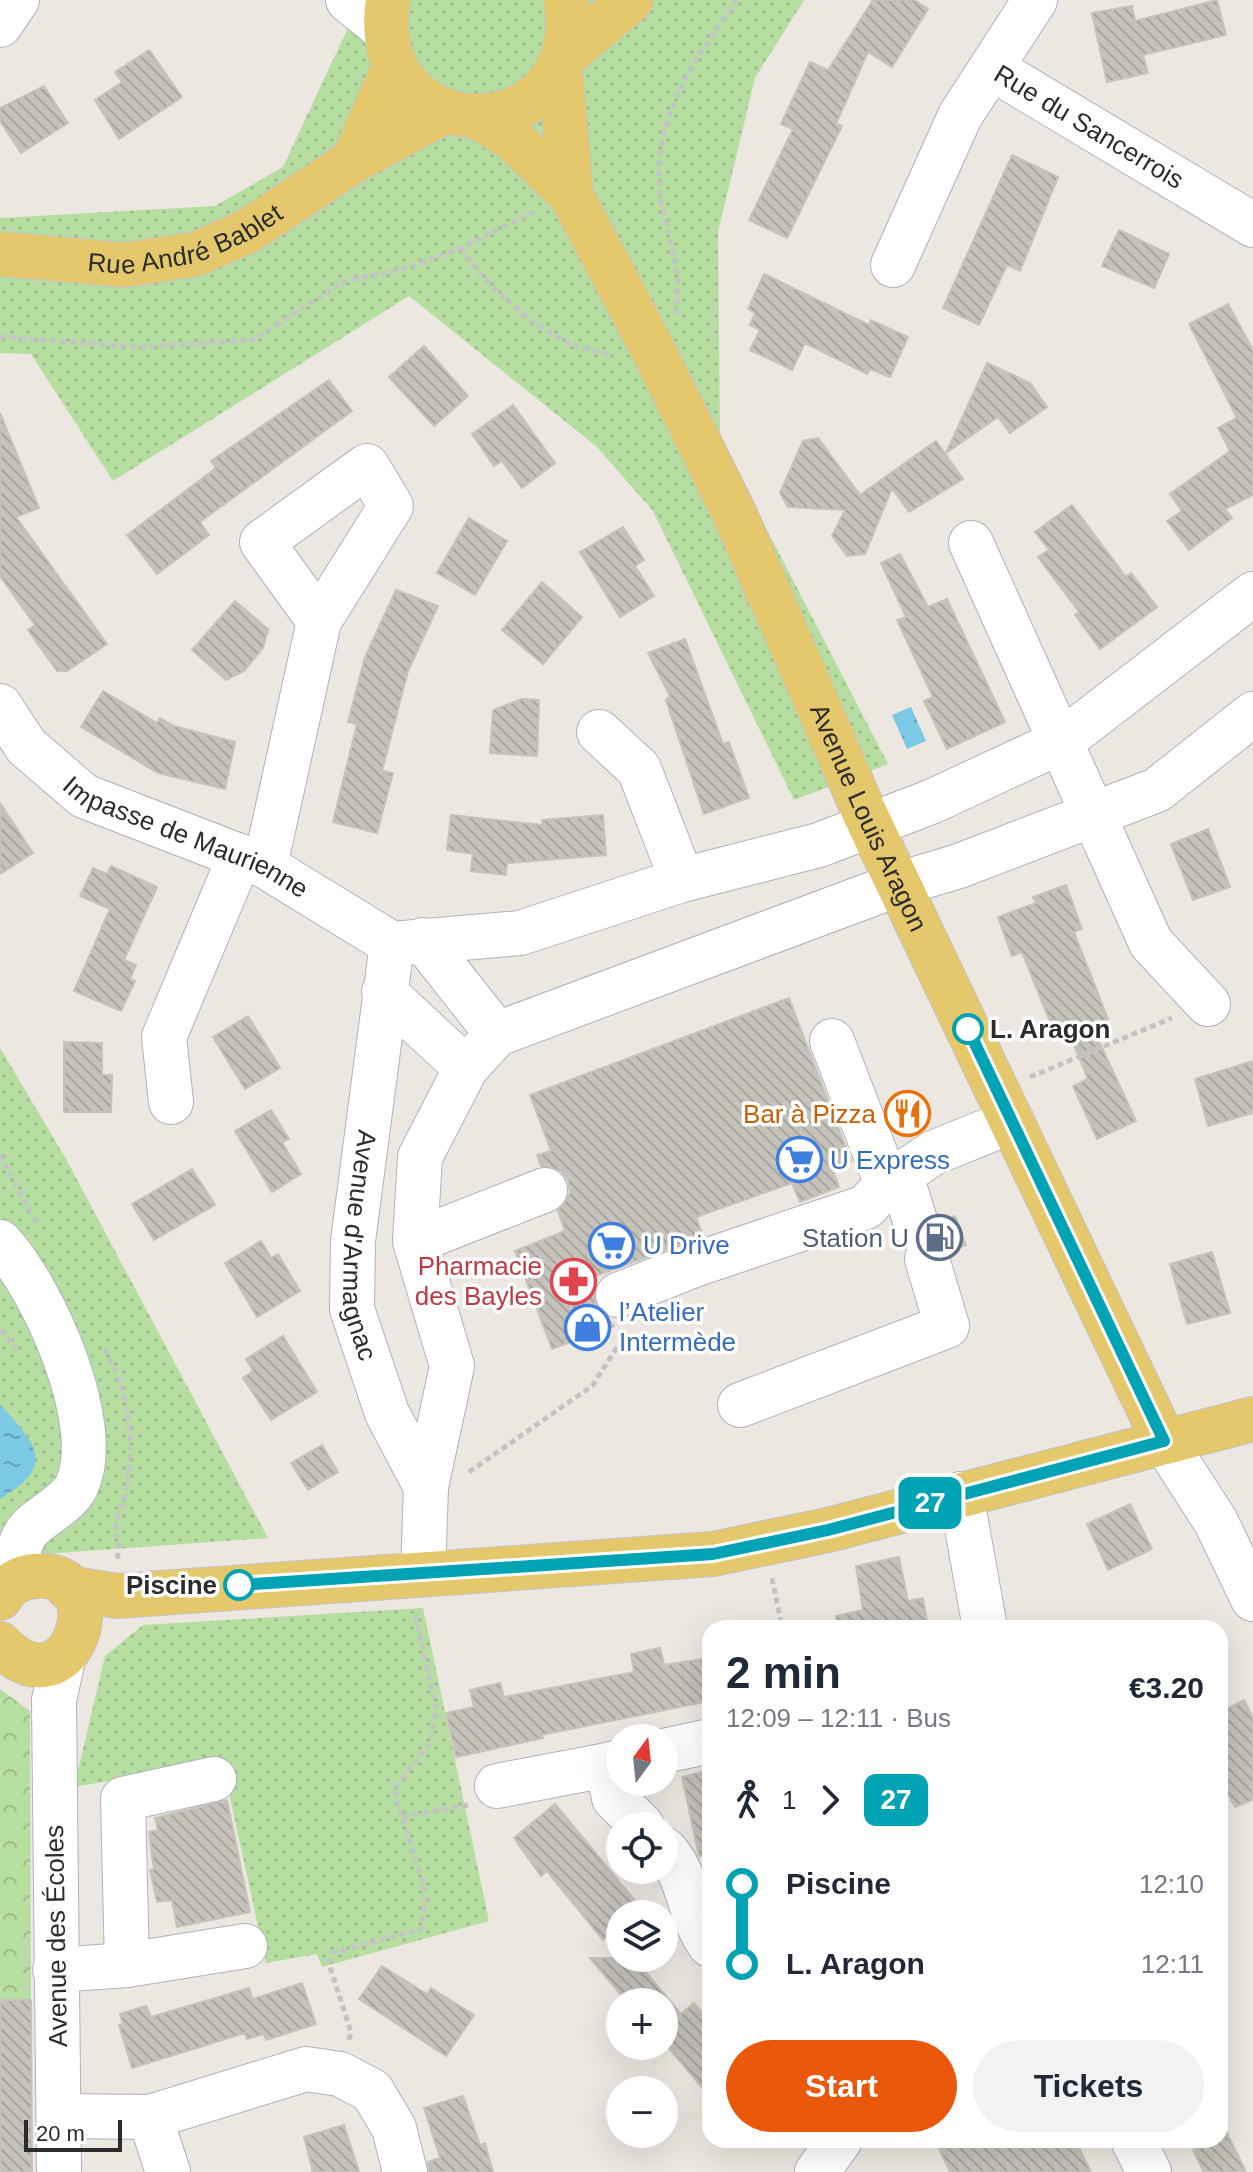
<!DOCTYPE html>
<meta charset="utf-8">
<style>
body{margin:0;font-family:Arial,sans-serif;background:#f2f2f3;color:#1f2937;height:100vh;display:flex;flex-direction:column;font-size:30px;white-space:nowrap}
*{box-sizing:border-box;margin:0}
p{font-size:26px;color:#747a83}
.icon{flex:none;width:44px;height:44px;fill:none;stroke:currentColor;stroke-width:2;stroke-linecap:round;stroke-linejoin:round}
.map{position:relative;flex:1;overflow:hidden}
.drawer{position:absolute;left:702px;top:1620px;width:526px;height:528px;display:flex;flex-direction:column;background:#fff;border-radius:24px;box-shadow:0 8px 32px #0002}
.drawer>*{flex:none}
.badge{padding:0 16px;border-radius:12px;font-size:28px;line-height:52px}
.needle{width:52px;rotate:15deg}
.tools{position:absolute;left:606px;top:1724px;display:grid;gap:16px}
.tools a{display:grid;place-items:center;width:72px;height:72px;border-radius:50%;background:#fff;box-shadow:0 8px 32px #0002;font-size:40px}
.scale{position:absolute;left:24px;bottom:20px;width:98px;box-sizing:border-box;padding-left:8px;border:4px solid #2c2c2c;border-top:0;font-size:22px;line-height:28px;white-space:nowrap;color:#2c2c2c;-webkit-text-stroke:6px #fff;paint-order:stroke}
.map>.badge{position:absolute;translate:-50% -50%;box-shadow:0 0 0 4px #fff}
.legs{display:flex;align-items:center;gap:12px;height:88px;padding:0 24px;font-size:26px}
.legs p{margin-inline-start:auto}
.head{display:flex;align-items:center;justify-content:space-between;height:136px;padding:0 24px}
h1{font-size:44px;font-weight:700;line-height:60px}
.action{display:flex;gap:16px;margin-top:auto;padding:16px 24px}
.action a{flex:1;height:92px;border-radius:48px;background:#ea580c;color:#fff;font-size:32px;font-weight:700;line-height:92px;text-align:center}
.action a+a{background:#f2f2f3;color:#1f2937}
ul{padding:0 24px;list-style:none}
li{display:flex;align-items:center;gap:28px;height:80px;font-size:30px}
li i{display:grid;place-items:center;width:12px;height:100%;margin:0 10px;background:currentColor}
li i::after{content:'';width:20px;height:20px;margin:-10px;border:6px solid;border-radius:50%;background:#fff}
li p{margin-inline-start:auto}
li:first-child i{background:linear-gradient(#0000 50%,currentColor 0)}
li:last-child i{background:linear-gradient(currentColor 50%,#0000 0)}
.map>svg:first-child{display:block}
.grass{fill:url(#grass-dots)}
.park{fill:url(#park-crowns)}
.water{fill:url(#water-ripples)}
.building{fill:url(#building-back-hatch);stroke:#c8c3b9;stroke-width:2}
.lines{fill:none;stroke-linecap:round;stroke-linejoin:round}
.minor-casing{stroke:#b0b2bb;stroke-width:46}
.major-casing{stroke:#c4c4c4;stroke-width:46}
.path{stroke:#c4c4c4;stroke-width:5;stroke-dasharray:6 4;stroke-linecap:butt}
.minor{stroke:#fff;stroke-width:44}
.major{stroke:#e5c86c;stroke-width:44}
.line-1-casing{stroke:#fff;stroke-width:18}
.line-1{stroke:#00a3b4;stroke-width:12}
.stop-1-dot{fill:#fff;stroke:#00a3b4;stroke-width:4}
.labels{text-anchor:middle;stroke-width:7;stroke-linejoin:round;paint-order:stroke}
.street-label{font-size:26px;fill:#2c2c2c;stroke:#fff}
.stop-label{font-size:26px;font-weight:bold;fill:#2c2c2c;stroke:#fff;text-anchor:start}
.food-label{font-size:26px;fill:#c56008;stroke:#fff;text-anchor:end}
.shop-label{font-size:26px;fill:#366cbe;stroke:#fff;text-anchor:start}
.service-label{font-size:26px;fill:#4e5e75;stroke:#fff;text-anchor:end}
.health-label{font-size:26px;fill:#be3a42;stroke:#fff;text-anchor:end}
</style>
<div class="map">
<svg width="1253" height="2172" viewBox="0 0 1253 2172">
<defs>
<pattern id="grass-dots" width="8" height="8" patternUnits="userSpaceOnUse" patternTransform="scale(2)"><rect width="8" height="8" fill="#b6dea1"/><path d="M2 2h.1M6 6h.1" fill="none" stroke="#9dbf8b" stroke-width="1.8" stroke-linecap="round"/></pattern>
<pattern id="park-crowns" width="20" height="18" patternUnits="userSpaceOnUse" patternTransform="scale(2)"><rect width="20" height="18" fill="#b6dea1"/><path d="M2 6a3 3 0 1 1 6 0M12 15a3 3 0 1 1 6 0" fill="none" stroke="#9dbf8b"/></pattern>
<pattern id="water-ripples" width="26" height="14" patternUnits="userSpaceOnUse" patternTransform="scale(2)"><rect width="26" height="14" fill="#7cc9e5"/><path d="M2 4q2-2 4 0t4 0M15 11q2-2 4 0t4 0" fill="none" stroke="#66a3ba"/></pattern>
<pattern id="building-back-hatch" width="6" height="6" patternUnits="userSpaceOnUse" patternTransform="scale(2)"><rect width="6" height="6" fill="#c5c1bb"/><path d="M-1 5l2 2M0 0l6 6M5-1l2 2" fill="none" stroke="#a9a6a1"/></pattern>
</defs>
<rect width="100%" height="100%" fill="#ece7e0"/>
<g class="grass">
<path d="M361 0H804L755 78 718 232 720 439 888 764 794 800 653 511 596 446 409 296 113 481 31 354 0 353V218L215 206 283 167Z"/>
<path d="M0 1048 66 1159 268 1538 17 1556 0 1565Z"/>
<path d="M423 1608 489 1921 322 1967 317 1954 266 1963 222 1761 74 1787 105 1656 143 1625Z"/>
</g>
<path class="park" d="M0 1689 30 1711 31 2037 0 2010Z"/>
<g class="water">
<path d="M911 707 926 741 907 749 892 715Z"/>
<path d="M0 1404C36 1445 58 1465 0 1499Z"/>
</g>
<g class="building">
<path d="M873 0H914L928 9 892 67 868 52 836 124 842 126 787 238 749 220 793 129 781 124 810 62 828 70Z"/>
<path d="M1217 0 1226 35 1143 55 1148 73 1107 82 1092 13 1132 6 1135 21Z"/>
<path d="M149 50 182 97 119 139 95 100 122 82 115 72Z"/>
<path d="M44 86 68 123 21 153 0 121V108Z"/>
<path d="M1012 155 1058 177 1020 271 1007 265 979 325 943 308Z"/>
<path d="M1119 230 1169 254 1154 288 1102 266Z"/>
<path d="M764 274 869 325 871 320 908 337 890 377 870 369 867 374 805 343 792 370 750 350 760 330 750 325 755 313 748 309Z"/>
<path d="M1228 304 1253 350V495L1225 509 1232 518 1189 550 1167 521 1182 511 1170 494 1230 451 1218 428 1237 418 1189 324Z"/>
<path d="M424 346 468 396 434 426 389 377Z"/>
<path d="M987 363 1030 383 1047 407 1010 433 998 417 946 453Z"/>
<path d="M329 380 352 411 200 522 209 535 157 574 127 535 216 468 211 461Z"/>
<path d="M513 405 555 463 522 488 502 461 494 466 472 434Z"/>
<path d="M0 413 39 508 16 517 107 644 67 671H57L28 630 35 625 0 576Z"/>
<path d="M818 438 860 495 936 441 963 479 909 512 892 488 865 554 847 556 832 536 845 510 788 507 780 493 803 441Z"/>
<path d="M1072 505 1126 577 1131 573 1157 607 1100 649 1075 615 1079 612 1038 557 1049 550 1035 532Z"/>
<path d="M469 518 507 541 475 595 437 573Z"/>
<path d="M623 527 644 560 635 566 654 596 620 617 580 552Z"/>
<path d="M900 554 928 607 947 599 1005 722 947 749 924 701 933 697 897 620 906 617 881 563Z"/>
<path d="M542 582 582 617 543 664 502 630Z"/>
<path d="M396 590 438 606 408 671 382 771 393 773 377 833 333 822 357 724 348 722 365 657Z"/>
<path d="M235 601 268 629 263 648 244 671 226 680 192 650Z"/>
<path d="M685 639 723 744 729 742 749 798 704 814 666 700 670 696 648 653Z"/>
<path d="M103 691 157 723 160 718 174 726 235 742 225 789 158 773 81 727Z"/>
<path d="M522 699 539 700 537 756 490 753 493 710Z"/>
<path d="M0 803 33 853 0 874Z"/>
<path d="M451 815 543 825 542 820 603 815 606 855 507 863 506 875 471 871 473 854 447 850Z"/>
<path d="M1208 829 1230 887 1193 900 1171 844Z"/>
<path d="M111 866 157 887 124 960 136 965 130 979 135 981 121 1011 74 991 110 909 80 896 93 868 107 874Z"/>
<path d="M1066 885 1082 929 1074 932 1108 1019 1092 1026 1136 1121 1097 1139 1073 1086 1088 1079 1067 1028 1054 1032 1022 952 1012 956 998 917 1036 903 1033 897Z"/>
<path d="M789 998 851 1161 832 1168 839 1187 800 1202 792 1183 696 1217 703 1236 596 1276 595 1303 614 1326 552 1349 515 1251 565 1231 558 1211 570 1193 568 1180 561 1171 541 1166 537 1155 551 1151 530 1095Z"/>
<path d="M248 1016 280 1068 245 1089 213 1037Z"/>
<path d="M64 1042 102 1043V1075H112L111 1112H64Z"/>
<path d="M1253 1061V1113L1208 1126 1195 1079Z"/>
<path d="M271 1110 289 1139 282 1142 301 1174 272 1192 235 1131Z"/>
<path d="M192 1169 215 1205 154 1240 132 1204Z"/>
<path d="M955 1216 966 1245 950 1250 941 1239V1221Z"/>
<path d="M261 1241 271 1258 278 1254 300 1291 257 1317 225 1263Z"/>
<path d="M1212 1252 1230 1313 1187 1324 1170 1264Z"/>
<path d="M283 1336 317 1392 271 1420 243 1378 253 1371 246 1359Z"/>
<path d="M322 1445 338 1472 308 1490 291 1463Z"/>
<path d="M1130 1504 1152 1549 1108 1570 1087 1524Z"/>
<path d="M899 1557 908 1601 923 1598 928 1628H837L836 1616 863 1610 856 1566Z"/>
<path d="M660 1648 664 1665 710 1658V1701L541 1735 543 1738 456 1757 446 1713 474 1707 470 1690 500 1683 504 1697 634 1672 631 1654Z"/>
<path d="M1244 1700 1253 1718V1800L1235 1807 1220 1780V1712Z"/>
<path d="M710 1770V1855L699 1856 682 1777Z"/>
<path d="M227 1800 250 1912 177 1927 172 1900 157 1902 150 1870 154 1869 149 1832 158 1830 155 1818Z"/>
<path d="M555 1804 642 1909 636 1914H620V1926L603 1940 547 1871 541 1876 514 1838Z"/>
<path d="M590 1958H634L681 2014 694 2003 710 2022V2097L668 2047 659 2054 653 2046H664V2002H627Z"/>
<path d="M382 1966 427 1994 431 1988 474 2015 446 2056 359 1999Z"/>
<path d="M302 1983 316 2024 266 2040 264 2034 247 2039 245 2033 132 2068 119 2025 123 2024 120 2014 146 2006 151 2017 249 1988 253 1999Z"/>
<path d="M0 2000H31L32 2172H0Z"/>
<path d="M463 2096 480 2145 485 2143 493 2172H429L428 2162 440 2158 424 2108Z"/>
<path d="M344 2125 359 2172H313L304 2137Z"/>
<path d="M1227 2133 1246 2172H1204L1193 2150 1220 2140Z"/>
<path d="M935 2140H1075L1091 2172H950Z"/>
</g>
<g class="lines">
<defs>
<g id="minor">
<path d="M348 0 384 29"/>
<path d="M0 25 17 0"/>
<path id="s1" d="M993 69 1253 225"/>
<path d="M893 265 960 116 1035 0"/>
<path d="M971 543 1151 943 1208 1004"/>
<path id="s2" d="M1253 594 1062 741 933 801 819 845 682 880 520 933 392 944 353 1241 352 1309 387 1413 426 1487 452 1366 415 1241 420 1157 466 1068 497 1034 899 884 959 866 1157 790 1253 714"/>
<path id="s3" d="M0 706 26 746 84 796 265 866 392 944"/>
<path d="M599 732 639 769 682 880"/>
<path d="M265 866 319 621 262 542 367 466 391 506 319 621"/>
<path d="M423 940 497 1034"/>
<path d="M384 992 466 1068"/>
<path d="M832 1041 887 1184"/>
<path d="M171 1102 164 1037 240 856"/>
<path d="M901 1176 918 1230"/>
<path d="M415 1241 545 1190"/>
<path d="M0 1242C43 1288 106 1427 76 1487 68 1503 43 1515 30 1528 22 1536 19 1551 14 1561L20 1579"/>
<path d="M618 1295 694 1265 866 1207 887 1184 933 1153 1012 1121"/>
<path d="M740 1405 947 1326 927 1259"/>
<path d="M1164 1441 1216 1522 1253 1599"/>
<path d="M961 1494 985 1628"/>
<path d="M423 1573 426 1487"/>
<path d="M664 1751 710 1741"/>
<path d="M620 1762 607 1765 614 1798 642 1826"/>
<path d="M497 1786 607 1765"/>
<path d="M664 1849C690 1876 688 1915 710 1945"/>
<path d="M127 1965 123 1799 214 1779"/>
<path d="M55 1970 127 1965 245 1946"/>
<path d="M59 2116 150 2117 306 2069 340 2074 372 2091 394 2128 405 2172"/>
<path d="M150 2117 168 2172"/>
<path d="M1133 2140 1149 2172"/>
<path d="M59 2172 54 1700 64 1655"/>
<path d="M817 2172 840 2140"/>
</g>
<g id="major">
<path d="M388 0C364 154 590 155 566 0"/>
<path d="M565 56 631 0"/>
<path d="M560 67 571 195"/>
<path id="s4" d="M480 118 514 140 571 195 652 348 735 515 865 814 1164 1441"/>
<path d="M353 161 394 67"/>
<path id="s5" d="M0 254 125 265 196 254 248 231 353 161 444 112"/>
<path d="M68 1588 118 1596 713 1554 828 1530 1253 1419"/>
<path d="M0 1598C7 1585 20 1577 35 1576 120 1568 72 1720 0 1644"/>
</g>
</defs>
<use href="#minor" class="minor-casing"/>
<use href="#major" class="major-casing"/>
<g class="path">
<path d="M461 248C490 292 557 352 613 354"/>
<path d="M676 314C683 275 669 243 662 206 646 125 693 62 737 0"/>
<path d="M0 337 141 347 253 340 345 281 407 268 461 248 536 211"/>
<path d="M1030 1077 1172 1018"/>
<path d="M0 1155 37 1224"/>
<path d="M0 1330 18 1350"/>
<path d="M105 1349C130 1396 134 1433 127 1487 124 1501 116 1516 116 1529 117 1541 120 1547 117 1560"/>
<path d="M469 1472 592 1386 627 1332"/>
<path d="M772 1578 782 1628"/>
<path d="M403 1817 468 1805"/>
<path d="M349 2040 351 2032 329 1964 333 1953 421 1929 426 1894 394 1790 430 1742 436 1709 414 1610"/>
</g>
<use href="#minor" class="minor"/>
<use href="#major" class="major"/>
</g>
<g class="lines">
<defs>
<path id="line-1" d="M239 1585 713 1554 828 1530 1164 1441 968 1029"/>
</defs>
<use href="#line-1" class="line-1-casing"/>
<use href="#line-1" class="line-1"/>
</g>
<defs>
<symbol id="restaurant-ring" viewBox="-11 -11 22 22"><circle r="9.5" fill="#fff" stroke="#e8710a" stroke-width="1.5"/><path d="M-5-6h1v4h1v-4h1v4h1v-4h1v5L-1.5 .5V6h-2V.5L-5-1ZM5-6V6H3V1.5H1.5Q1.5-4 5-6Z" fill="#e8710a"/></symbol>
<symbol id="supermarket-ring" viewBox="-11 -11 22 22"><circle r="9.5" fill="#fff" stroke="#3f7fe0" stroke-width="1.5"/><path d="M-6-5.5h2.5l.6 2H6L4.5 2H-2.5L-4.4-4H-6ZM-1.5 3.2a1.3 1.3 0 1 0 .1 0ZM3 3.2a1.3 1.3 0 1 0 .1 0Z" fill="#3f7fe0"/></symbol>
<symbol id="fuel-ring" viewBox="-11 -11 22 22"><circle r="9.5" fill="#fff" stroke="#5c6f8a" stroke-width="1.5"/><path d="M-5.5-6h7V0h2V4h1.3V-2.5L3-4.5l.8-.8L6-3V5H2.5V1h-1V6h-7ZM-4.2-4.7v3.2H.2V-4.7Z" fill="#5c6f8a"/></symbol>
<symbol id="pharmacy-ring" viewBox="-11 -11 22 22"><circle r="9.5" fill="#fff" stroke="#e0444e" stroke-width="1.5"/><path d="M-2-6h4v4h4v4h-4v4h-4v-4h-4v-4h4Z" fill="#e0444e"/></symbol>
<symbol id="shop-ring" viewBox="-11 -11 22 22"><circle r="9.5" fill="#fff" stroke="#3f7fe0" stroke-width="1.5"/><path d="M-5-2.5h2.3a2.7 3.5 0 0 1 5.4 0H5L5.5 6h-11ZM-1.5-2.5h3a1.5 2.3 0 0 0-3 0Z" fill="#3f7fe0"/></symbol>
</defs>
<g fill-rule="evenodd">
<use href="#restaurant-ring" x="882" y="1088" width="51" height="51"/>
<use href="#supermarket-ring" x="774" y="1134" width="51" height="51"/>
<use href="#fuel-ring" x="914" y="1212" width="51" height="51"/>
<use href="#supermarket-ring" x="586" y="1220" width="51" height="51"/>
<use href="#pharmacy-ring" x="548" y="1256" width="51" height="51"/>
<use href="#shop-ring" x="562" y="1302" width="51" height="51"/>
</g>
<g class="stop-1-dot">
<circle cx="968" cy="1029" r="14"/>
<circle cx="239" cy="1585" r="14"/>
</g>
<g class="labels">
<g class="street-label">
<text dy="9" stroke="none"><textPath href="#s1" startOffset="112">Rue du Sancerrois</textPath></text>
<text dy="9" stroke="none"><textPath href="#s5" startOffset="190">Rue André Bablet</textPath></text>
<text dy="9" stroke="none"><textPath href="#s4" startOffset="810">Avenue Louis Aragon</textPath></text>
<text dy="9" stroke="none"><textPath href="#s3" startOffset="234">Impasse de Maurienne</textPath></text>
<text dy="9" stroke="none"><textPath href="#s2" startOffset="1250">Avenue d'Armagnac</textPath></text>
<text transform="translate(56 1936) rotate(-91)" y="9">Avenue des Écoles</text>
</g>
<g class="stop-label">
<text x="990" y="1038">L. Aragon</text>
<text x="217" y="1594" text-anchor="end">Piscine</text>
</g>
<g class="food-label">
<text x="876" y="1123">Bar à Pizza</text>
</g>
<g class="shop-label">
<text x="830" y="1169">U Express</text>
<text x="643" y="1254">U Drive</text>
<text x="619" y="1321">l’Atelier<tspan x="619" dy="30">Intermède</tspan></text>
</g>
<g class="service-label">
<text x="909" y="1247">Station U</text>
</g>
<g class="health-label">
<text x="542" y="1275">Pharmacie<tspan x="542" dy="30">des Bayles</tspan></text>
</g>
</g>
</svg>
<div class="tools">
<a><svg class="needle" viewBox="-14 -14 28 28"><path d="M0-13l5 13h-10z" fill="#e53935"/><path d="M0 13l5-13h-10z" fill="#747a83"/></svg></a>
<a><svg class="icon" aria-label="locate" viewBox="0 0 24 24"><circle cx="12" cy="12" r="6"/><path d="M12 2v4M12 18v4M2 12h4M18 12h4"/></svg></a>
<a><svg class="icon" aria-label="layers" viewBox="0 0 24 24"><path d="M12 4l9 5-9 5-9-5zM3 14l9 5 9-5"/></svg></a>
<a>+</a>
<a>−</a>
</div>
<div class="scale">20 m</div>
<b class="badge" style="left:930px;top:1503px;background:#00a3b4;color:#fff">27</b>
<section class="drawer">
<div class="head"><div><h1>2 min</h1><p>12:09 – 12:11 · Bus</p></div><b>€3.20</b></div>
<div class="legs"><svg class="icon" aria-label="walk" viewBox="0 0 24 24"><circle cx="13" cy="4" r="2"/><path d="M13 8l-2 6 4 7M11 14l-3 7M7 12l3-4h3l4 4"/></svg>1<svg class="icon" aria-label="forward" viewBox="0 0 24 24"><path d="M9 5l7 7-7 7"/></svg><b class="badge" style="background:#00a3b4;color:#fff">27</b></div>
<ul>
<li><i style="color:#00a3b4"></i><b>Piscine</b><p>12:10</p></li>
<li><i style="color:#00a3b4"></i><b>L. Aragon</b><p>12:11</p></li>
</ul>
<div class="action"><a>Start</a><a>Tickets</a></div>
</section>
</div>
